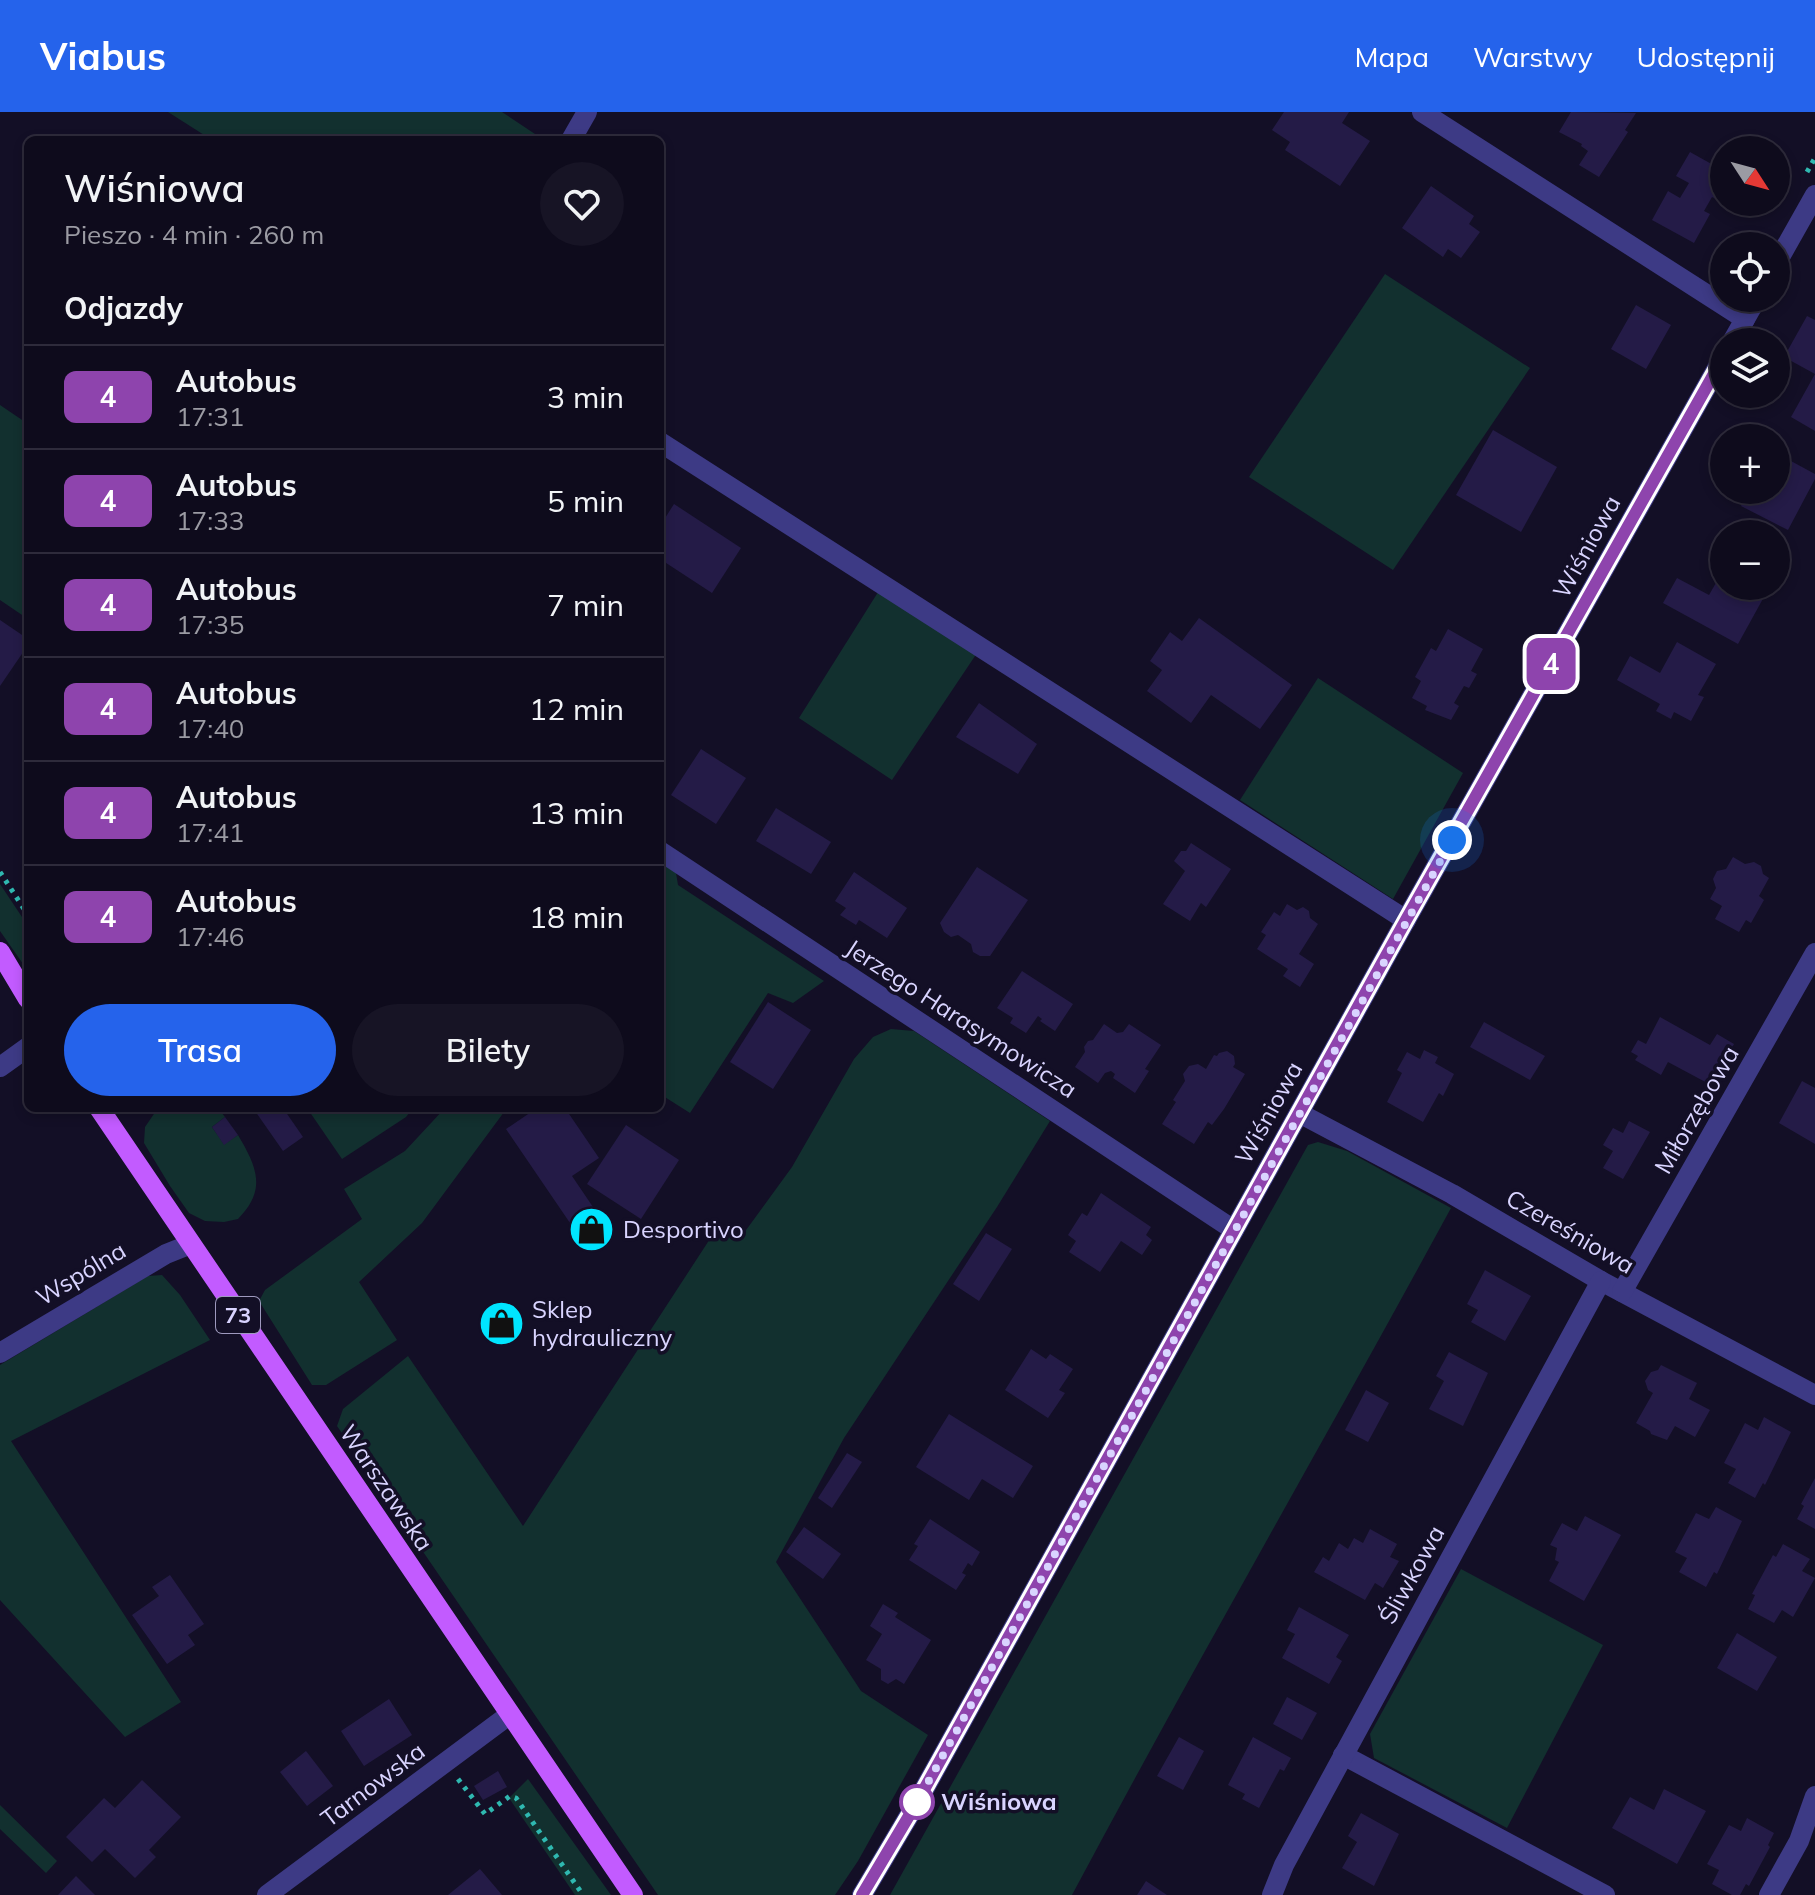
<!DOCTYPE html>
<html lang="pl">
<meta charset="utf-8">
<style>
body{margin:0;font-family:Mulish,sans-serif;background:#171425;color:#f1f3f6;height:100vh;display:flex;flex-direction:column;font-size:30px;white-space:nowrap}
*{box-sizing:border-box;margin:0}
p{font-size:26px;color:#9b9ba3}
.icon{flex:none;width:44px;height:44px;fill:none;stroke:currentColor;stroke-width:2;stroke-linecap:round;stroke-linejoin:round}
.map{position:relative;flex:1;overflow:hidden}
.drawer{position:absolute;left:24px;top:24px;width:640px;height:976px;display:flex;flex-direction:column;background:#0e0b1c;border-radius:12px;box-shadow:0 4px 12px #0003,0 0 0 2px #2e2b3b}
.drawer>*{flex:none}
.badge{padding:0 16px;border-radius:12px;font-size:28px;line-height:52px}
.needle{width:52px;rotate:126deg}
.buttons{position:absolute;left:1710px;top:24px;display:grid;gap:16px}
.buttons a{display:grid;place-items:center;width:80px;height:80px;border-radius:50%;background:#0e0b1c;box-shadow:0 4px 12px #0003,0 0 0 2px #2e2b3b;font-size:40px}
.you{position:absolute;width:40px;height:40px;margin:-20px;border:6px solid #fff;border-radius:50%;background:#1a73e8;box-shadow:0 0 0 12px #1a73e833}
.map>.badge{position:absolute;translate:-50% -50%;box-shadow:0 0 0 4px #fff}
h2{padding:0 40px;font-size:30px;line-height:72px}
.round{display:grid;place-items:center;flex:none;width:84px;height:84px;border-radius:42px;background:#171425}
.headline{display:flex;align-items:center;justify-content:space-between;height:136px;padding:0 40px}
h1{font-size:38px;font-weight:600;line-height:60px}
.primary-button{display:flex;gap:16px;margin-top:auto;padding:16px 40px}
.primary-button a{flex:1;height:92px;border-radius:48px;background:#2563eb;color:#fff;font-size:32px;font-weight:600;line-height:92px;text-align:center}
.primary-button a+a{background:#171425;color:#f1f3f6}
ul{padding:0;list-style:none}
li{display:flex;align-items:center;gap:24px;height:104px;padding:0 40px;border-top:2px solid #2e2b3b}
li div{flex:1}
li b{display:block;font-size:30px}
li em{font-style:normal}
li .badge{min-width:88px;font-weight:700;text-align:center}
header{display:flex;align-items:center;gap:48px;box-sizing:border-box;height:112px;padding:0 40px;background:#2563eb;color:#fff}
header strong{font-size:38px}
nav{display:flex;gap:44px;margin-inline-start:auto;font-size:28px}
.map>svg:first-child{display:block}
.green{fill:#12302f}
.building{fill:#241b47}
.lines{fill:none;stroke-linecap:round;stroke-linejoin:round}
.path{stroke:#2fb8b0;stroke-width:5;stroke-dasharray:4 6;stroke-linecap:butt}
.minor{stroke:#3d3a85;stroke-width:20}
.major{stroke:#c25bff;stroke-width:20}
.line-casing{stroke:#fff;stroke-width:18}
.line{stroke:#8e44ad;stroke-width:12}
.walk{stroke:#d9d4ff;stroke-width:8;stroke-dasharray:0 14.4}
.stop-dot{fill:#fff;stroke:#8e44ad;stroke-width:4}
.labels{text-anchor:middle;stroke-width:7;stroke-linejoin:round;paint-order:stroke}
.shield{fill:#130f26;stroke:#9e99be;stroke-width:2}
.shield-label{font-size:22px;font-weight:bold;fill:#d9d4ff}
.street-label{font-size:24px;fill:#d9d4ff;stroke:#130f26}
.poi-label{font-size:24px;fill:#d9d4ff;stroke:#130f26;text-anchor:start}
.stop-label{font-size:24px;font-weight:bold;fill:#d9d4ff;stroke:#130f26;text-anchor:start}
</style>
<header>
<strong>Viabus</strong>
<nav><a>Mapa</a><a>Warstwy</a><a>Udostępnij</a></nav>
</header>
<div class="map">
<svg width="1815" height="1783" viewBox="0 0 1815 1783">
<rect width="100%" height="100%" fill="#130f26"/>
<g class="green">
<path d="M168 0H502L544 28H212Z"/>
<path d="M1385 162 1530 256 1393 458 1249 365Z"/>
<path d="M0 293 28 312V507L0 488Z"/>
<path d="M880 477 977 541 892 668 799 606Z"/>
<path d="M1318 566 1463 661 1393 787 1240 688Z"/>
<path d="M660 744 675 755 678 773 824 869 793 891 768 881 690 1001 660 982Z"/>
<path d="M0 772 28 814V859L0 819Z"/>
<path d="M891 917 914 919 1050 1009 997 1095 844 1326 776 1450 861 1579 928 1623 858 1749 835 1783H658L337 1314 343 1297 408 1244 523 1414 719 1113 741 1125 792 1055 854 947 873 925Z"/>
<path d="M158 996H218L225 1005 212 1015 224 1032 238 1023C257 1055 267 1078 238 1107L224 1110 205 1109 189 1101 170 1074 144 1031 145 1015Z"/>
<path d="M307 996H413L406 1005 342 1047Z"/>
<path d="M445 996H507L422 1111 359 1170 397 1228 326 1273H312L259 1189 265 1178 362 1107 344 1077 405 1039Z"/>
<path d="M1318 1030 1347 1039 1451 1096C1326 1326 1195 1552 1072 1783H890L1308 1033Z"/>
<path d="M162 1163 180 1183 210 1228 11 1329 181 1590 125 1625 0 1488V1253L148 1164Z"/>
<path d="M1461 1457 1603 1533 1507 1716 1374 1646 1370 1622Z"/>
<path d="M528 1667 611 1783H575L509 1686Z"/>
<path d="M0 1693 57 1749 46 1761 0 1717Z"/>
</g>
<g class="building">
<path d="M1284 0H1349L1342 11 1370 29 1340 74 1285 38 1290 30 1272 18Z"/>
<path d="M1571 0 1636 1 1625 18 1628 20 1599 65 1579 53 1588 39 1581 34 1582 32 1559 20Z"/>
<path d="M1690 40 1724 59V90H1730L1728 93 1712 85 1704 99 1710 102 1694 131 1652 108 1668 79 1680 86 1689 71 1676 64Z"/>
<path d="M1431 74 1474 104 1469 112 1480 120 1461 146 1448 137 1443 145 1402 116Z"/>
<path d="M1636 193 1671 213 1646 257 1611 237Z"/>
<path d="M1807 204 1815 208V319L1791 305 1815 262 1784 245Z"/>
<path d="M1493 318 1557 355 1521 420 1456 383Z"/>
<path d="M1776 341 1815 362V367L1788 418 1741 394 1749 378H1776Z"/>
<path d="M674 392 741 436 712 481 660 447V414Z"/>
<path d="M1724 457V474H1770L1738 532 1663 491 1677 466 1709 483Z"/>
<path d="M1199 506 1292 573 1260 617 1211 583 1191 611 1147 579 1162 558 1150 549 1170 520 1182 529Z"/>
<path d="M0 508 28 527V533L0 574Z"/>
<path d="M1448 517 1483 537 1471 559 1477 562 1469 576 1464 574 1454 591 1459 594 1451 608 1425 598 1427 594 1412 586 1421 569 1415 565 1431 536 1436 539Z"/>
<path d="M1677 530 1716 552 1698 583 1704 585 1691 609 1674 600 1671 607 1656 599 1660 592 1617 568 1630 544 1660 561Z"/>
<path d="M979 591 1037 632 1018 662 956 625Z"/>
<path d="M701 637 746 666 716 712 671 683Z"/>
<path d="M776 696 831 730 811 762 756 729Z"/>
<path d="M1191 731 1231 757 1206 795 1201 791 1190 809 1163 792 1185 759 1174 749 1181 739H1186Z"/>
<path d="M1733 745 1745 752 1754 750 1761 754 1763 762 1769 766 1759 784 1764 788 1751 811 1746 808 1739 820 1715 807 1722 794 1710 787 1716 776 1713 767 1717 759 1726 757Z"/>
<path d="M977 755 1028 788 990 844H980L973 840 971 832 958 823 951 825 944 820 940 811Z"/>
<path d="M854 760 907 796 887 826 859 808 856 813 840 803 846 796 835 789Z"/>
<path d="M1287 792 1297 798 1303 795 1309 799 1310 806 1318 812 1299 842 1314 852 1300 875 1283 864 1288 857 1257 837 1266 823 1261 820 1274 800 1280 804Z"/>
<path d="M1022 859 1073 892 1055 919 1040 909 1042 907 1038 904 1026 921 1010 911 1013 906 997 896Z"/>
<path d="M768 890 811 918 773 977 730 950Z"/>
<path d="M1660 905 1710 933 1717 922 1734 932 1711 973 1668 950 1661 963 1635 948 1638 944 1631 940 1638 928 1646 932Z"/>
<path d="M1484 910 1545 944 1530 968 1470 935Z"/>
<path d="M1104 912 1117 921 1123 920 1129 912 1161 933 1145 957 1149 959 1135 981 1113 966 1115 962 1111 959 1105 961 1098 971 1075 955 1085 940 1084 935 1088 929 1093 928Z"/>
<path d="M1424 938 1438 945 1435 951 1454 962 1443 984 1439 981 1423 1010 1387 990 1402 961 1397 958 1407 940 1420 947Z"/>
<path d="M1227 939 1234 944 1235 952 1233 955 1245 962 1224 997 1212 1013 1208 1010 1194 1032 1162 1012 1176 990 1173 988 1185 969 1183 962 1189 954 1198 952 1206 957 1214 943 1217 944 1219 941Z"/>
<path d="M1802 969 1815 976V1032L1779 1011Z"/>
<path d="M253 996H283L303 1025 283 1039Z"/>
<path d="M537 996H565L599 1046 572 1064 593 1095 570 1111 506 1017Z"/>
<path d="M225 1005 238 1023 224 1033 212 1015Z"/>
<path d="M1629 1009 1650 1020 1623 1067 1603 1056 1613 1039 1603 1033 1613 1016 1623 1021Z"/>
<path d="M626 1013 679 1048 641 1107 587 1072Z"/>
<path d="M1101 1081 1151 1115 1146 1123 1152 1128 1142 1143 1121 1129 1100 1160 1069 1140 1076 1129 1068 1123 1082 1101 1087 1104Z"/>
<path d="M986 1121 1012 1137 979 1189 953 1172Z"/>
<path d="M1485 1158 1531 1184 1505 1229 1471 1210 1478 1198 1467 1192Z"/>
<path d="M1031 1237 1046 1247 1050 1242 1073 1257 1059 1278 1065 1281 1048 1306 1005 1278Z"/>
<path d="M1449 1240 1488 1261 1463 1314 1429 1297 1444 1269 1436 1264Z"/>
<path d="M1661 1253 1697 1271 1689 1287 1710 1298 1695 1325 1675 1314 1667 1328 1651 1322 1650 1319 1636 1311 1653 1281 1648 1278 1645 1269 1651 1260 1658 1258Z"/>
<path d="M1366 1278 1389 1291 1368 1330 1345 1318Z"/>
<path d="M949 1302 1033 1354 1013 1386 982 1367 969 1388 916 1355Z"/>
<path d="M1764 1305 1791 1320 1765 1373 1763 1371 1755 1386 1728 1371 1736 1357 1724 1351 1745 1311 1758 1318Z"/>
<path d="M847 1341 862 1350 832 1396 818 1386Z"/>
<path d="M1815 1366V1417L1797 1407 1804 1394 1801 1392Z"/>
<path d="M1716 1395 1742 1409 1717 1462 1714 1460 1706 1475 1679 1460 1687 1446 1675 1440 1696 1401 1709 1407Z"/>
<path d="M1585 1404 1621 1423 1584 1489 1549 1469 1559 1450 1555 1448 1557 1436 1550 1433 1562 1411 1577 1419Z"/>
<path d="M930 1407 980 1440 972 1454 968 1451 962 1461 966 1463 956 1478 909 1448 918 1434 914 1432Z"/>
<path d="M804 1415 841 1442 823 1467 786 1440Z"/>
<path d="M1370 1417 1397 1432 1390 1445 1399 1449 1383 1476 1375 1471 1365 1488 1314 1460 1323 1445 1329 1449 1339 1431 1348 1437 1354 1426 1363 1431Z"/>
<path d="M1783 1432 1810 1447 1802 1459 1815 1466 1793 1505 1782 1498 1774 1511 1748 1497 1755 1483 1752 1482 1773 1443 1776 1445Z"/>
<path d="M170 1463 204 1512 188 1523 195 1533 167 1552 132 1503 159 1484 152 1475Z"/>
<path d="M883 1492 898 1501 895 1505 931 1528 904 1572 896 1567 888 1572 881 1568V1557L866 1548 882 1522 870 1514Z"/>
<path d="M1299 1495 1349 1523 1336 1545 1342 1549 1329 1572 1282 1546 1295 1522 1287 1518Z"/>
<path d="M1737 1521 1777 1545 1757 1579 1717 1556Z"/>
<path d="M1287 1585 1317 1601 1302 1628 1273 1612Z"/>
<path d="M389 1587 412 1623 364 1654 341 1619Z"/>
<path d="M1179 1625 1204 1639 1183 1678 1157 1664Z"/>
<path d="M1253 1625 1291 1646 1284 1659 1280 1657 1259 1696 1242 1687 1245 1682 1228 1673Z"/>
<path d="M306 1639 333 1674 307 1694 280 1660Z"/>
<path d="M498 1659 507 1675 483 1688 474 1674Z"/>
<path d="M142 1668 181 1705 149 1738 156 1745 135 1766 105 1737 92 1750 66 1725 104 1686 115 1696Z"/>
<path d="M1664 1677 1706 1699 1677 1752 1612 1716 1630 1685 1654 1698Z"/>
<path d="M1361 1701 1399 1722 1374 1774 1342 1756 1357 1730 1348 1724Z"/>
<path d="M1747 1706 1774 1721 1768 1733 1770 1735 1749 1774 1746 1772 1740 1783H1732L1712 1772 1719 1758 1707 1752 1729 1713 1741 1719Z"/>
<path d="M480 1757 502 1783H448Z"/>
<path d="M76 1764 95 1783H58Z"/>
<path d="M1146 1769 1167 1783H1137Z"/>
</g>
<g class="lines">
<g class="path">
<path d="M1807 60 1815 46"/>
<path d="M0 760 28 803"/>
<path d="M458 1667 485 1702 510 1684 516 1686 583 1783"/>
</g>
<g class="minor">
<path d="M1422 0 1745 207"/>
<path d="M571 28 587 0"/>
<path d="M1776 152 1815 83"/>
<path d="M1732 230 1757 186"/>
<path d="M660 330 1406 808"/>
<path d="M660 739 1234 1118"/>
<path d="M0 955 28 935"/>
<path d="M1299 1001 1452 1082 1601 1169 1815 1283"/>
<path d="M1622 1180 1815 841"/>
<path d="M0 1241 166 1142 191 1132"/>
<path d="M1343 1643 1605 1783"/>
<path d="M267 1783 509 1603"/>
<path d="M862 1783 916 1692 1406 808 1724 244"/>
<path d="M1272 1783 1284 1753 1601 1169"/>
<path d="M1769 1783 1799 1729 1815 1684"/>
</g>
<g class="major">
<path d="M0 840 28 887"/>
<path d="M99 996 633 1783"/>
</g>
</g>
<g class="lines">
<defs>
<path id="line" d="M862 1783 916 1692 1406 808 1724 244"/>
</defs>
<use href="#line" class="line-casing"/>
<use href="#line" class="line"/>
<path class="walk" d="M917 1690 916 1692 1452 728"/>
</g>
<defs>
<symbol id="shop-disc" viewBox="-11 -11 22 22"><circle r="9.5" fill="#00e5ff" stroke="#130f26"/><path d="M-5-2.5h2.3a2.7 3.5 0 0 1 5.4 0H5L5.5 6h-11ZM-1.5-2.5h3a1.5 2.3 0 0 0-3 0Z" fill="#111"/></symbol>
</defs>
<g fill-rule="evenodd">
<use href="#shop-disc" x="566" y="1092" width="51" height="51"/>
<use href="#shop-disc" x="476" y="1186" width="51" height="51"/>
</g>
<circle class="stop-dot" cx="917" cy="1690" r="16"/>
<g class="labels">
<rect class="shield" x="216" y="1185" width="44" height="36" rx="6"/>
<g class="shield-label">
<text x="238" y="1211">73</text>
</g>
<g class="street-label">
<text transform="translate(1587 435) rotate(-61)" y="8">Wiśniowa</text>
<text transform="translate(961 907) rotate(33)" y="8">Jerzego Harasymowicza</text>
<text transform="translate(1697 998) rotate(-60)" y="8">Miłorzębowa</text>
<text transform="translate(1269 1001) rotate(-61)" y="8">Wiśniowa</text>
<text transform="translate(1570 1120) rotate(30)" y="8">Czereśniowa</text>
<text transform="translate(81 1162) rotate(-31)" y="8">Wspólna</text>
<text transform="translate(386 1376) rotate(56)" y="8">Warszawska</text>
<text transform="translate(1412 1463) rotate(-61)" y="8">Śliwkowa</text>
<text transform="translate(373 1673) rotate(-37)" y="8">Tarnowska</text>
</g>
<g class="poi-label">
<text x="623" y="1126">Desportivo</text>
<text x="532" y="1206">Sklep<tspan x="532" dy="28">hydrauliczny</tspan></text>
</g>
<g class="stop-label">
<text x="941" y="1698">Wiśniowa</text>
</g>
</g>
</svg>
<div class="buttons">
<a><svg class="needle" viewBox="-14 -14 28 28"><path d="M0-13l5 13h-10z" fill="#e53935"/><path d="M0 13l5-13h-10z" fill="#9b9ba3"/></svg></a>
<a><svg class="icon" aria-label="locate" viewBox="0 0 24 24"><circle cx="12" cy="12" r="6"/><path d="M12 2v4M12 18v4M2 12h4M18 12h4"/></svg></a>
<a><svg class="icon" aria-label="layers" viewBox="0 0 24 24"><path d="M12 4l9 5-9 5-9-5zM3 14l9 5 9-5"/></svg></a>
<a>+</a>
<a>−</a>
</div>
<div class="you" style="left:1452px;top:728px"></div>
<b class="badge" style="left:1551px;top:552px;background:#8e44ad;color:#fff">4</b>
<section class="drawer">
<div class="headline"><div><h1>Wiśniowa</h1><p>Pieszo · 4 min · 260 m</p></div><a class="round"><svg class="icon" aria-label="heart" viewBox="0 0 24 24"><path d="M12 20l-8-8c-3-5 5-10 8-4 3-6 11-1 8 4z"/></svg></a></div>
<h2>Odjazdy</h2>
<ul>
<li><span class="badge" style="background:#8e44ad;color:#fff">4</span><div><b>Autobus</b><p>17:31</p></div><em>3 min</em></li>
<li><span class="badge" style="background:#8e44ad;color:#fff">4</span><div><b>Autobus</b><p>17:33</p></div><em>5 min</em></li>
<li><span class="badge" style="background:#8e44ad;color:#fff">4</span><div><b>Autobus</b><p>17:35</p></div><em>7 min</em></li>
<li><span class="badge" style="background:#8e44ad;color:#fff">4</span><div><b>Autobus</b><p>17:40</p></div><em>12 min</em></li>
<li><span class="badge" style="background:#8e44ad;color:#fff">4</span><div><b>Autobus</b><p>17:41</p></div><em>13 min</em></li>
<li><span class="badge" style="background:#8e44ad;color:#fff">4</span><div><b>Autobus</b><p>17:46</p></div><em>18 min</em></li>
</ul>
<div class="primary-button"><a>Trasa</a><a>Bilety</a></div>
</section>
</div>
